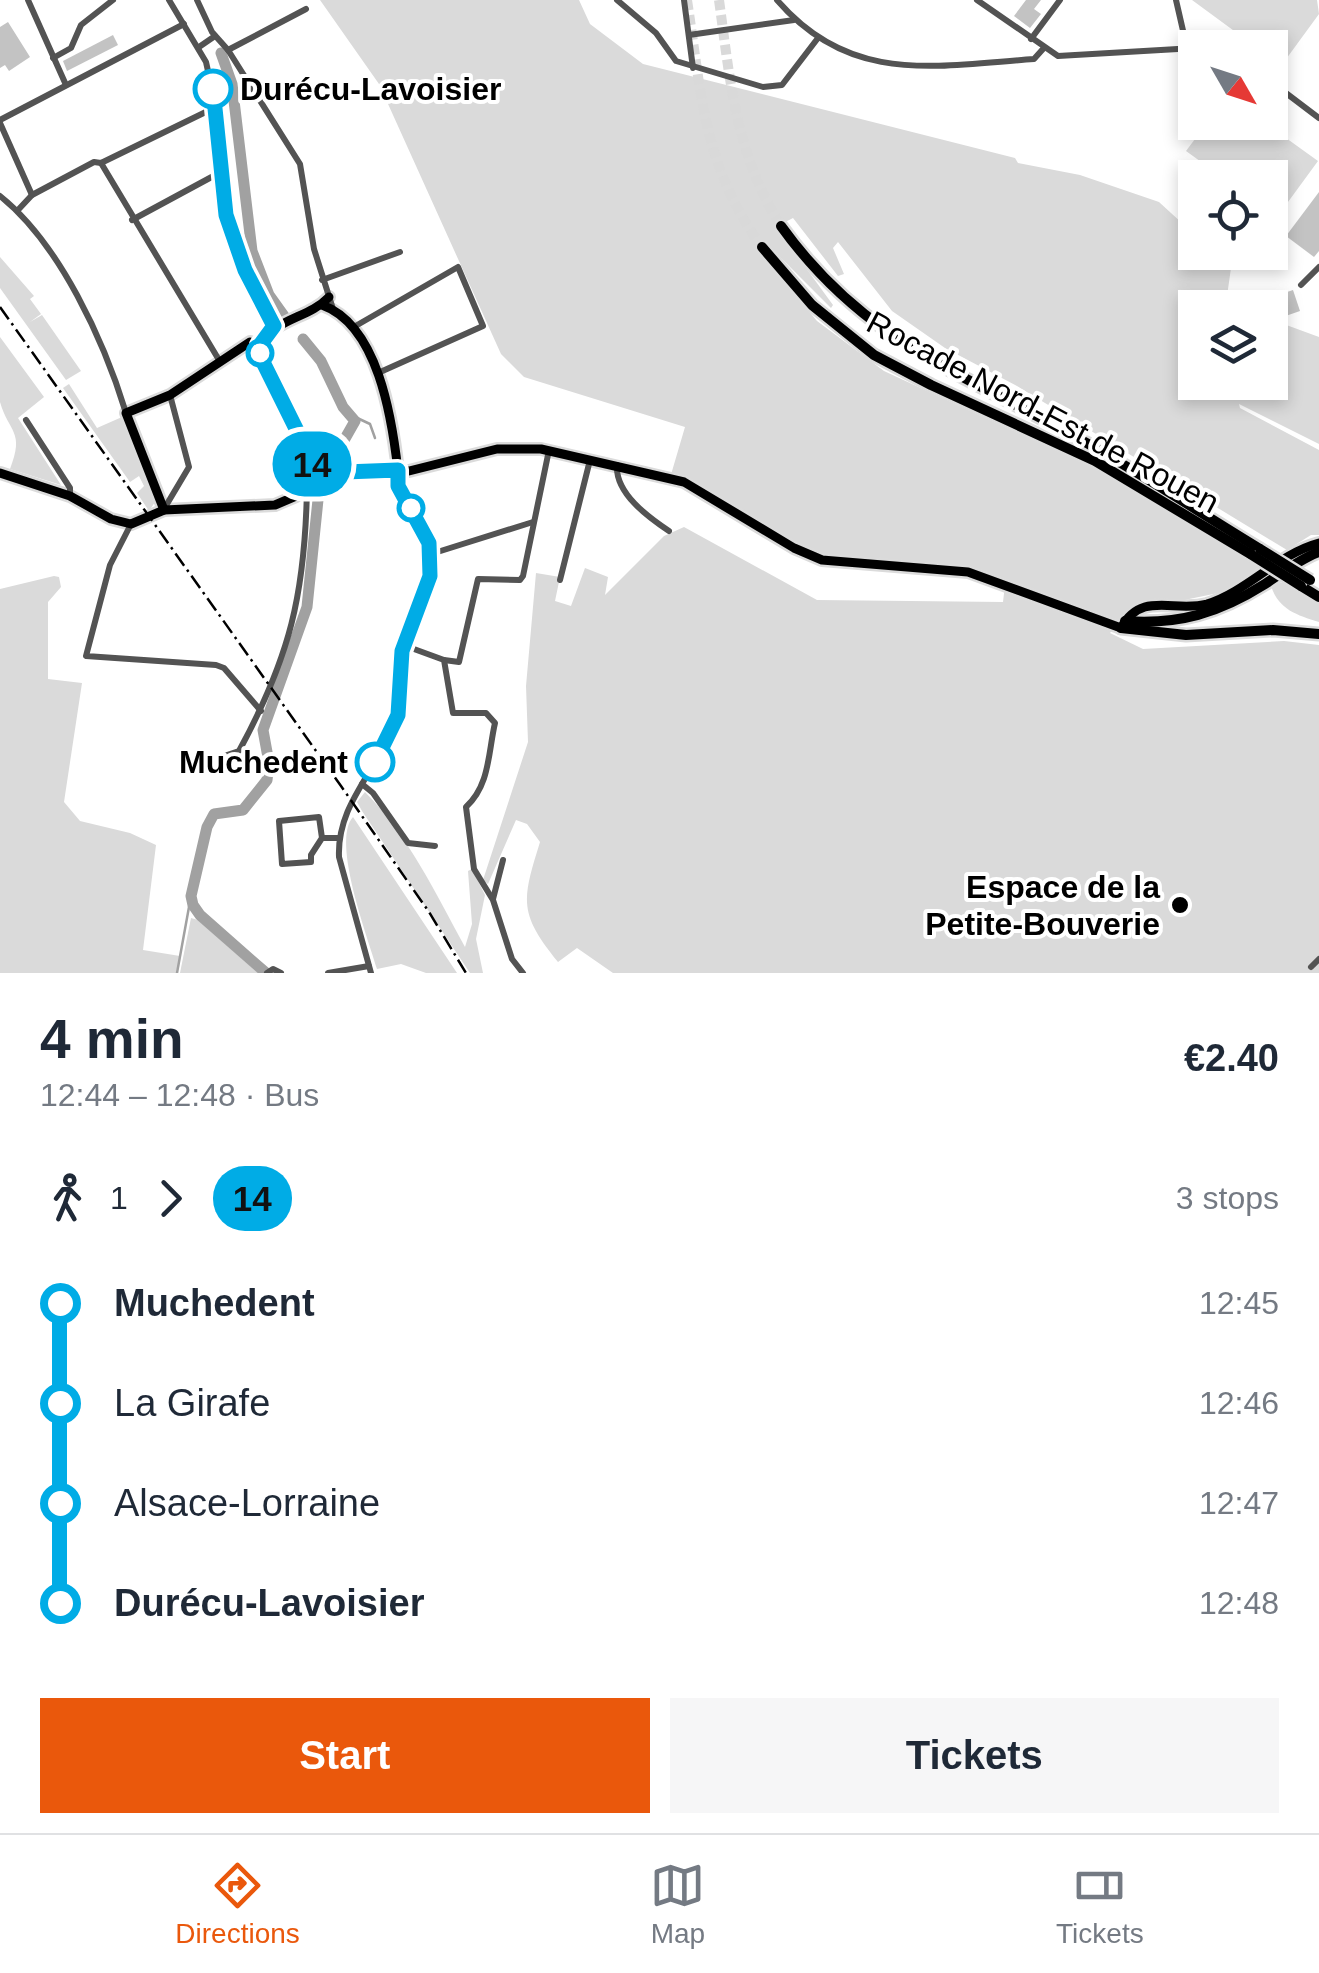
<!DOCTYPE html>
<meta charset="utf-8">
<style>
body{margin:0;font-family:Helvetica,sans-serif;background:#f6f6f7;color:#1f2937;height:100vh;display:flex;flex-direction:column;font-size:38px;white-space:nowrap}
*{box-sizing:border-box;margin:0}
p{font-size:32px;color:#747a83}
.icon{flex:none;width:55px;height:55px;fill:none;stroke:currentColor;stroke-width:2;stroke-linecap:round;stroke-linejoin:round}
.map{position:relative;height:973px;overflow:hidden}
.panel{display:flex;flex-direction:column;background:#fff;flex:1}
.panel>*{flex:none}
.badge{padding:0 20px;border-radius:32px;font-size:35px;line-height:65px}
.needle{width:65px;rotate:129deg}
.buttons{position:absolute;left:1178px;top:30px;display:grid;gap:20px}
.buttons a{display:grid;place-items:center;width:110px;height:110px;border-radius:0px;background:#fff;box-shadow:0 5px 15px #0003;font-size:50px}
.map>.badge{position:absolute;translate:-50% -50%;box-shadow:0 0 0 5px #fff}
.legs{display:flex;align-items:center;gap:15px;height:110px;padding:0 40px;font-size:32px}
.legs p{margin-inline-start:auto}
.headline{display:flex;align-items:center;justify-content:space-between;height:170px;padding:0 40px}
h1{font-size:55px;font-weight:600;line-height:75px}
.button{display:flex;gap:20px;margin-top:auto;padding:20px 40px}
.button a{flex:1;height:115px;border-radius:0px;background:#ea580c;color:#fff;font-size:40px;font-weight:600;line-height:115px;text-align:center}
.button a+a{background:#f6f6f7;color:#1f2937}
ul{padding:0 40px;list-style:none}
li{display:flex;align-items:center;gap:35px;height:100px;font-size:38px}
li i{display:grid;place-items:center;width:15px;height:100%;margin:0 12px;background:currentColor}
li i::after{content:'';width:25px;height:25px;margin:-12px;border:8px solid;border-radius:50%;background:#fff}
li p{margin-inline-start:auto}
li:first-child i{background:linear-gradient(#0000 50%,currentColor 0)}
li:last-child i{background:linear-gradient(currentColor 50%,#0000 0)}
.dock{display:flex;justify-content:space-around;align-items:center;height:140px;border-top:2px solid #e0e1e3;background:#fff;font-size:28px;color:#747a83}
.dock a{display:grid;justify-items:center;gap:5px}
.dock .active{color:#ea580c}
.map>svg:first-child{display:block}
.green{fill:#dadada}
.lines{fill:none;stroke-linecap:round;stroke-linejoin:round}
.stream{stroke:#a1a1a1;stroke-width:2.5}
.river{stroke:#a1a1a1;stroke-width:11}
.building{fill:#c3c3c3}
.highway-tunnel{stroke:#d9d9d9;stroke-width:10;stroke-dasharray:10 5;stroke-linecap:butt}
.major-casing{stroke:#dbdbdb;stroke-width:14}
.highway-casing{stroke:#dbdbdb;stroke-width:15}
.minor{stroke:#535353;stroke-width:6}
.major{stroke:#000;stroke-width:9}
.highway{stroke:#000;stroke-width:10}
.rail{stroke:#000;stroke-width:2.5;stroke-dasharray:15 5 2.5 5;stroke-linecap:butt}
.highway-bridge-casing{stroke:#dbdbdb;stroke-width:15;stroke-linecap:butt}
.highway-bridge{stroke:#000;stroke-width:10}
.line-1-casing{stroke:#fff;stroke-width:22}
.line-1{stroke:#00ace6;stroke-width:15}
.stop-1-dot{fill:#fff;stroke:#00ace6;stroke-width:5}
.poi-dot{fill:#000;stroke:#fff;stroke-width:4}
.labels{text-anchor:middle;stroke-width:8;stroke-linejoin:round;paint-order:stroke}
.stop-label{font-size:32px;font-weight:bold;fill:#000;stroke:#fff;text-anchor:start}
.street-label{font-size:32px;fill:#000;stroke:#fff}
.poi-label{font-size:32px;font-weight:bold;fill:#000;stroke:#fff;text-anchor:end}
</style>
<div class="map">
<svg width="1319" height="973" viewBox="0 0 1319 973">
<rect width="100%" height="100%" fill="#fff"/>
<g class="green">
<path d="M320 0H579L590 24 643 64 1015 158 1018 163 1080 175 1159 202 1195 235V252L1214 253 1231 268 1226 303 1239 307 1195 308V382H1270V319L1319 337V444L1239 404 1240 408 1319 450V535H1311L1287 550 1017 386 945 348 892 311 838 242 833 248 844 274 838 276 793 218 776 227 833 305 831 308 767 244 759 250 817 321 884 371 1096 469 1259 567 1228 591 1126 612 1110 633 1143 649 1284 641 1319 645V973H613L577 948 558 962C518 913 522 900 540 842L527 824 516 820 488 884 483 880 528 742 526 686 536 573 560 577 555 601 571 606 585 568 608 577 605 595 664 536 684 527 817 600 1003 602 1005 585 961 572 831 564 670 478 685 427 524 377 501 354 379 84Z"/>
<path d="M1192 0H1317L1319 14 1281 66 1270 58V48L1256 47Z"/>
<path d="M1207 123H1265L1318 161 1277 217 1270 212V178L1222 177 1186 151Z"/>
<path d="M0 257 34 296 30 299 41 314 30 322 42 315 81 371 66 380 0 288Z"/>
<path d="M0 337 44 397 18 418 61 485 10 469C25 431 9 433 0 402 0 384 0 356 0 337Z"/>
<path d="M69 384 97 428 122 417 155 502 149 511 137 493 144 486 139 476 130 482 63 388Z"/>
<path d="M54 576 59 577 61 587 48 602V679L82 683 64 802 80 821 130 833 156 845 143 950 180 956 176 973H0V589Z"/>
<path d="M1286 581 1319 601V622C1297 615 1279 610 1271 586Z"/>
<path d="M365 792C408 835 436 894 465 947L472 924 468 871 472 869 485 895 476 939 483 973H470L362 811 357 802Z"/>
<path d="M353 817 457 973H426L401 964 377 969C368 938 331 841 353 817Z"/>
<path d="M191 918 198 920 258 973H180Z"/>
</g>
<g class="lines">
<g class="stream">
<path d="M353 416 370 424 375 438"/>
<path d="M414 500 433 537 434 549"/>
<path d="M177 973 191 896"/>
</g>
<g class="river">
<path d="M221 53 232 84 252 251 269 295 284 316"/>
<path d="M303 339 321 361 343 407 355 421 330 465"/>
<path d="M266 973 200 915 193 905 191 896 207 827 214 814 243 810 267 780 269 763 263 730 307 607 319 490"/>
</g>
</g>
<g class="building">
<path d="M1026 0H1041L1034 9 1041 14 1030 28 1014 16Z"/>
<path d="M8 22 30 57 9 71 5 65 0 68V27Z"/>
<path d="M113 35 118 45 67 71 63 61Z"/>
<path d="M1319 192V251L1314 257 1286 236Z"/>
<path d="M1293 290 1300 311 1277 319 1269 298Z"/>
</g>
<g class="lines">
<g class="highway-tunnel">
<path d="M687 0C702 97 703 165 762 247"/>
<path d="M719 0C730 80 736 156 781 226"/>
</g>
<defs>
<g id="major">
<path d="M322 305C378 325 392 418 398 471"/>
<path d="M0 473 70 496 111 519 131 524 164 510 275 505 296 496 318 473 409 471 497 449H541L684 482 794 548 822 560 968 572 1121 628C1142 590 1174 613 1207 604 1248 591 1278 554 1319 543"/>
<path d="M164 510 126 413 170 395 250 342 260 345C277 317 308 319 329 297"/>
</g>
<g id="highway">
<path d="M781 226C863 340 959 372 1076 437 1139 472 1199 512 1260 549"/>
<path d="M762 247 812 305 874 355 931 385 1095 461 1252 555"/>
<path d="M1301 586 1319 597"/>
<path d="M1125 621C1179 625 1219 613 1265 584 1282 573 1300 559 1319 552"/>
<path d="M1121 628 1186 635 1273 630 1319 634"/>
</g>
</defs>
<use href="#major" class="major-casing"/>
<use href="#highway" class="highway-casing"/>
<g class="minor">
<path d="M28 0 66 85"/>
<path d="M169 0 206 62 216 107 226 215 245 270 274 326"/>
<path d="M197 0 212 32 228 50 300 164 314 249 333 309"/>
<path d="M617 0 656 33 676 61 763 87 782 85 818 38"/>
<path d="M684 0 693 68"/>
<path d="M777 0C850 85 935 66 1034 59L1043 49"/>
<path d="M977 0 1058 56 1195 48"/>
<path d="M1176 0 1187 48"/>
<path d="M689 35 794 20"/>
<path d="M1031 39 1060 0"/>
<path d="M199 47 215 36"/>
<path d="M1198 48H1217"/>
<path d="M228 50 306 9"/>
<path d="M53 58 71 48 81 25 113 0"/>
<path d="M1270 81 1319 118"/>
<path d="M0 120 184 24"/>
<path d="M0 123 32 195"/>
<path d="M101 163 219 360"/>
<path d="M0 196C60 244 104 341 126 413"/>
<path d="M18 210 32 195 94 162 101 163 216 107"/>
<path d="M132 220 219 173"/>
<path d="M322 280 400 252"/>
<path d="M1301 285 1319 267"/>
<path d="M352 328 458 267 483 326 378 373"/>
<path d="M260 345 261 356 318 473"/>
<path d="M26 420 70 488V496"/>
<path d="M617 465C615 493 648 517 669 531"/>
<path d="M164 509 189 467 170 395"/>
<path d="M131 524 110 565 86 656 216 665 224 668 261 711"/>
<path d="M431 554 533 522"/>
<path d="M560 580 590 460"/>
<path d="M403 645 444 660 453 713H486L495 723C488 753 490 785 466 807L474 869 493 900 512 959 523 973"/>
<path d="M444 660 459 662 478 579 520 580 523 576 549 450"/>
<path d="M218 758 239 751C290 657 305 594 307 488"/>
<path d="M362 784 373 793 408 843 435 846"/>
<path d="M322 838 319 817 279 821 282 864 311 862V855L322 838H338"/>
<path d="M493 899 503 860"/>
<path d="M1311 967 1319 959"/>
<path d="M267 973 273 969 281 973"/>
<path d="M328 973 369 966"/>
<path d="M371 973 339 857C337 807 372 776 391 732 404 704 397 679 402 650 407 623 427 598 430 571 435 528 396 507 398 472"/>
</g>
<use href="#major" class="major"/>
<use href="#highway" class="highway"/>
<path class="rail" d="M0 307 341 786 429 912 466 973"/>
<defs>
<g id="highway-bridge">
<path d="M1260 549 1310 580"/>
<path d="M1252 555 1301 586"/>
</g>
</defs>
<use href="#highway-bridge" class="highway-bridge-casing"/>
<use href="#highway-bridge" class="highway-bridge"/>
</g>
<g class="lines">
<defs>
<path id="line-1" d="M213 89 226 215 245 270 274 326 260 345V356L318 473 398 470V486L429 543 430 576 402 651 398 715 375 762"/>
</defs>
<use href="#line-1" class="line-1-casing"/>
<use href="#line-1" class="line-1"/>
</g>
<g class="stop-1-dot">
<circle cx="213" cy="89" r="18"/>
<circle cx="260" cy="353" r="12"/>
<circle cx="411" cy="508" r="12"/>
<circle cx="375" cy="762" r="18"/>
</g>
<circle class="poi-dot" cx="1180" cy="905" r="10"/>
<g class="labels">
<g class="stop-label">
<text x="240" y="100">Durécu-Lavoisier</text>
<text x="348" y="773" text-anchor="end">Muchedent</text>
</g>
<g class="street-label">
<text transform="translate(1043 412) rotate(28)" y="11">Rocade Nord-Est de Rouen</text>
</g>
<g class="poi-label">
<text x="1160" y="898">Espace de la<tspan x="1160" dy="37">Petite-Bouverie</tspan></text>
</g>
</g>
</svg>
<div class="buttons">
<a><svg class="needle" viewBox="-14 -14 28 28"><path d="M0-13l5 13h-10z" fill="#e53935"/><path d="M0 13l5-13h-10z" fill="#747a83"/></svg></a>
<a><svg class="icon" aria-label="locate" viewBox="0 0 24 24"><circle cx="12" cy="12" r="6"/><path d="M12 2v4M12 18v4M2 12h4M18 12h4"/></svg></a>
<a><svg class="icon" aria-label="layers" viewBox="0 0 24 24"><path d="M12 4l9 5-9 5-9-5zM3 14l9 5 9-5"/></svg></a>
</div>
<b class="badge" style="left:312px;top:464px;background:#00ace6;color:#111">14</b>
</div>
<section class="panel">
<div class="headline"><div><h1>4 min</h1><p>12:44 – 12:48 · Bus</p></div><b>€2.40</b></div>
<div class="legs"><svg class="icon" aria-label="walk" viewBox="0 0 24 24"><circle cx="13" cy="4" r="2"/><path d="M13 8l-2 6 4 7M11 14l-3 7M7 12l3-4h3l4 4"/></svg>1<svg class="icon" aria-label="forward" viewBox="0 0 24 24"><path d="M9 5l7 7-7 7"/></svg><b class="badge" style="background:#00ace6;color:#111">14</b><p>3 stops</p></div>
<ul>
<li><i style="color:#00ace6"></i><b>Muchedent</b><p>12:45</p></li>
<li><i style="color:#00ace6"></i><span>La Girafe</span><p>12:46</p></li>
<li><i style="color:#00ace6"></i><span>Alsace-Lorraine</span><p>12:47</p></li>
<li><i style="color:#00ace6"></i><b>Durécu-Lavoisier</b><p>12:48</p></li>
</ul>
<div class="button"><a>Start</a><a>Tickets</a></div>
</section>
<nav class="dock">
<a class="active"><svg class="icon" aria-label="directions" viewBox="0 0 24 24"><path d="M12 3l9 9-9 9-9-9zM9 14v-3h6M13 9l2 2-2 2"/></svg>Directions</a>
<a><svg class="icon" aria-label="map" viewBox="0 0 24 24"><path d="M3 6l6-2 6 2 6-2v14l-6 2-6-2-6 2zM9 4v14M15 6v14"/></svg>Map</a>
<a><svg class="icon" aria-label="tickets" viewBox="0 0 24 24"><path d="M3 7h18v10H3zM15 7v10"/></svg>Tickets</a>
</nav>
